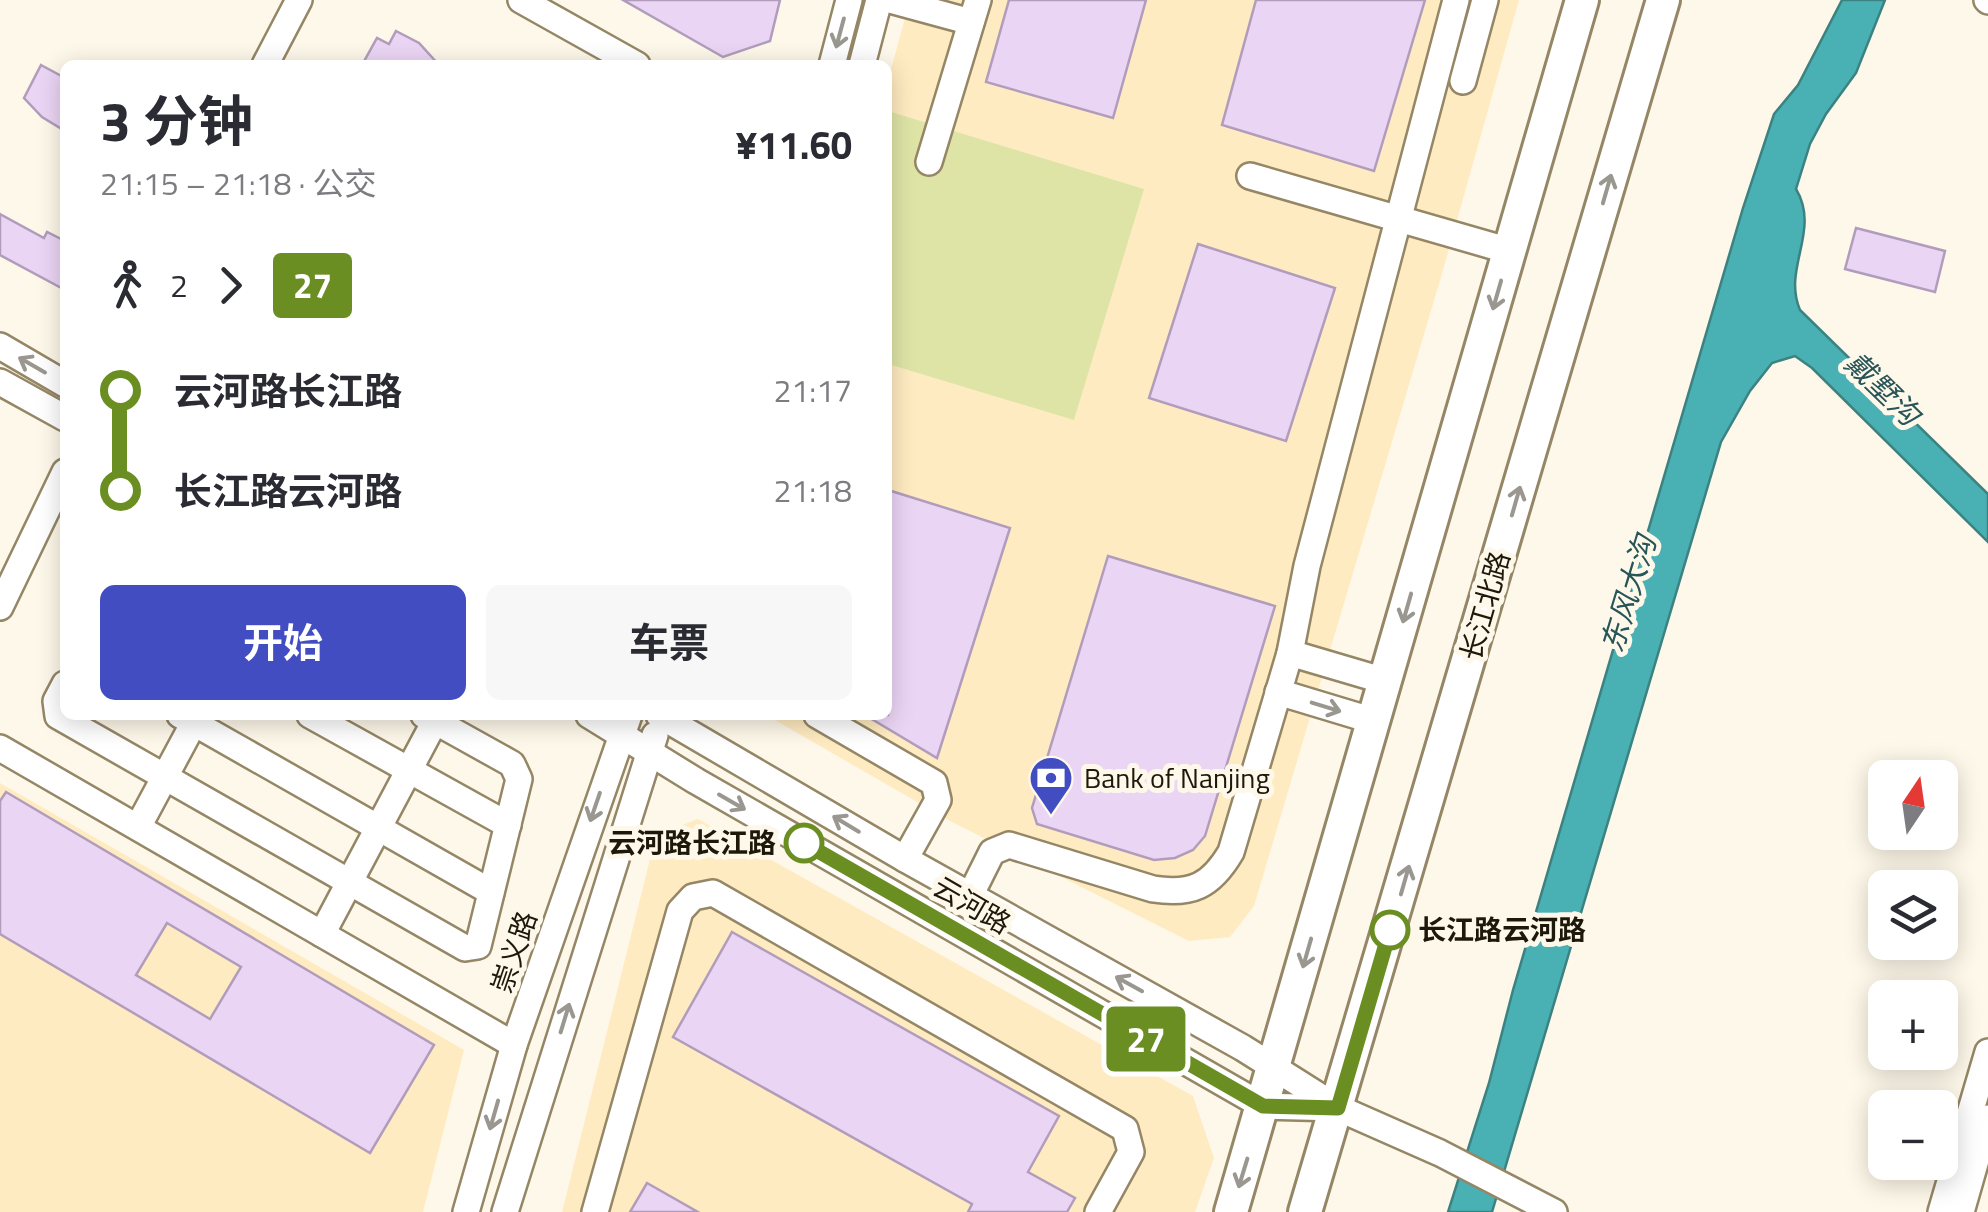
<!DOCTYPE html>
<html lang="zh">
<meta charset="utf-8">
<style>
body{margin:0;font-family:"Titillium Web","Noto Sans SC",sans-serif;background:#f7f7f7;color:#2b2b33;height:100vh;display:flex;flex-direction:column;font-size:38px;white-space:nowrap}
*{box-sizing:border-box;margin:0}
p{font-size:32px;color:#7c7c81}
.icon{flex:none;width:55px;height:55px;fill:none;stroke:currentColor;stroke-width:2;stroke-linecap:round;stroke-linejoin:round}
.map{position:relative;flex:1;overflow:hidden}
.sheet{position:absolute;left:60px;top:60px;width:832px;height:660px;display:flex;flex-direction:column;background:#fff;border-radius:15px;box-shadow:0 5px 25px #0003}
.sheet>*{flex:none}
.badge{padding:0 20px;border-radius:8px;font-size:35px;line-height:65px}
.needle{width:65px;rotate:13deg}
.tools{position:absolute;left:1868px;top:760px;display:grid;gap:20px}
.tools a{display:grid;place-items:center;width:90px;height:90px;border-radius:15px;background:#fff;box-shadow:0 5px 25px #0003;font-size:50px}
.map>.badge{position:absolute;translate:-50% -50%;box-shadow:0 0 0 5px #fff}
.legs{display:flex;align-items:center;gap:15px;height:110px;padding:0 40px;font-size:32px}
.legs p{margin-inline-start:auto}
.head{display:flex;align-items:center;justify-content:space-between;height:170px;padding:0 40px}
h1{font-size:55px;font-weight:700;line-height:75px}
.cta{display:flex;gap:20px;margin-top:auto;padding:20px 40px}
.cta a{flex:1;height:115px;border-radius:15px;background:#414dc1;color:#fff;font-size:40px;font-weight:700;line-height:115px;text-align:center}
.cta a+a{background:#f7f7f7;color:#2b2b33}
ul{padding:0 40px;list-style:none}
li{display:flex;align-items:center;gap:35px;height:100px;font-size:38px}
li i{display:grid;place-items:center;width:15px;height:100%;margin:0 12px;background:currentColor}
li i::after{content:'';width:25px;height:25px;margin:-12px;border:8px solid;border-radius:50%;background:#fff}
li p{margin-inline-start:auto}
li:first-child i{background:linear-gradient(#0000 50%,currentColor 0)}
li:last-child i{background:linear-gradient(currentColor 50%,#0000 0)}
.map>svg:first-child{display:block}
.built{fill:#ffebc1}
.green{fill:#dee4a6}
.water{fill:#49b0b4;stroke:#3c8281;stroke-width:2.5}
.building{fill:#ebd5f5;stroke:#b19dbb;stroke-width:2.5;fill-rule:evenodd}
.lines{fill:none;stroke-linecap:round;stroke-linejoin:round}
.minor-casing{stroke:#958666;stroke-width:30}
.major-casing{stroke:#958666;stroke-width:38}
.minor{stroke:#fff;stroke-width:25}
.major{stroke:#fff;stroke-width:32}
.oneway{stroke:#9a9791}
.line-1-casing{stroke:#fff;stroke-width:22}
.line-1{stroke:#6b8e23;stroke-width:15}
.stop-1-dot{fill:#fff;stroke:#6b8e23;stroke-width:5}
.labels{text-anchor:middle;stroke-width:10;stroke-linejoin:round;paint-order:stroke}
.street-label{font-size:28px;fill:#1e180b;stroke:#fef8ea}
.poi-label{font-size:28px;fill:#1e180b;stroke:#fef8ea;text-anchor:start}
.stop-label{font-size:28px;font-weight:bold;fill:#1e180b;stroke:#fef8ea;text-anchor:end}
.water-label{font-size:30px;font-style:italic;fill:#285557;stroke:#fef8ea}
</style>
<div class="map">
<svg width="1988" height="1212" viewBox="0 0 1988 1212">
<rect width="100%" height="100%" fill="#fef8ea"/>
<g class="built">
<path d="M910 0H1519L1441 277 1254 906 1230 937 1189 941 952 822 766 715H888V364L1074 419 1143 189 888 111V80Z"/>
<path d="M0 783 464 1050 423 1212H0Z"/>
<path d="M698 819 1193 1096 1214 1158 1195 1212H562L656 835Z"/>
</g>
<path class="green" d="M888 111 1144 189 1074 420 888 364Z"/>
<path class="water" d="M1842 0H1885L1856 73 1826 114 1810 144 1796 189C1821 231 1782 268 1800 310L1988 494V542L1812 368 1795 356 1772 363 1750 391 1721 442 1492 1212H1448L1489 1083 1513 990 1743 208 1774 114 1798 85Z"/>
<g class="building">
<path d="M623 0H780L770 41 723 57Z"/>
<path d="M1009 0H1146L1113 118 986 82Z"/>
<path d="M1256 0H1425L1374 171 1222 125Z"/>
<path d="M396 31 419 43 439 65H362L377 38 389 44Z"/>
<path d="M41 65 65 78V131L42 117 24 98Z"/>
<path d="M0 214 44 238 47 232 65 241V290L0 255Z"/>
<path d="M1856 228 1945 251 1935 292 1845 269Z"/>
<path d="M1198 244 1335 288 1286 441 1149 398Z"/>
<path d="M888 490 1010 528 937 758 865 715H888Z"/>
<path d="M1108 556 1275 606 1205 836 1193 850 1175 858 1154 860 1037 824 1032 808Z"/>
<path d="M6 792 434 1045 370 1153 0 934V801ZM167 923 241 967 210 1019 136 975Z"/>
<path d="M732 932 1059 1116 1028 1172 1075 1198 1067 1212H968L972 1204 673 1037Z"/>
<path d="M647 1183 698 1212H630Z"/>
</g>
<g class="lines">
<defs>
<g id="minor">
<path d="M521 0 637 65"/>
<path d="M890 0 971 22"/>
<path d="M1987 0 1988 1"/>
<path d="M265 65 299 0"/>
<path d="M832 65 849 0"/>
<path d="M862 65 879 0"/>
<path d="M1463 81 1485 0"/>
<path d="M929 162 978 0"/>
<path d="M1250 176 1510 251"/>
<path d="M0 346 65 384"/>
<path d="M0 382 65 418"/>
<path d="M0 607 65 472"/>
<path d="M1290 653 1385 681"/>
<path d="M65 684 56 701 58 716 465 948 478 946 519 779 512 764 424 715"/>
<path d="M1278 692 1374 721"/>
<path d="M180 715 491 892"/>
<path d="M310 715 508 825"/>
<path d="M589 715 696 781 1263 1106 1338 1108"/>
<path d="M659 715 905 859 1243 1048 1338 1108 1440 1153 1554 1212"/>
<path d="M817 715 934 783 938 800 905 859"/>
<path d="M0 748 514 1045"/>
<path d="M138 827 198 715"/>
<path d="M970 896 992 852 1009 845 1153 889C1192 895 1211 886 1231 852L1290 653 1307 566 1456 0"/>
<path d="M322 934 435 721"/>
<path d="M466 1212 514 1045 629 715"/>
<path d="M505 1212 655 735"/>
<path d="M595 1212 680 911 693 897 713 893 1125 1129 1131 1152 1098 1212"/>
<path d="M1941 1212 1988 1052"/>
<path d="M1961 1212 1988 1118"/>
</g>
<g id="major">
<path d="M1231 1212 1582 0"/>
<path d="M1305 1212 1663 0"/>
</g>
</defs>
<use href="#minor" class="minor-casing"/>
<use href="#major" class="major-casing"/>
<use href="#minor" class="minor"/>
<use href="#major" class="major"/>
</g>
<defs><path id="oneway-shaft" d="M-6 0H5M1.5-3L5.5 0L1.5 3" fill="none" stroke-width="1.6" stroke-linecap="round" stroke-linejoin="round" transform="scale(2.5)"/></defs>
<g class="oneway">
<use href="#oneway-shaft" transform="translate(840 33) rotate(105)"/>
<use href="#oneway-shaft" transform="translate(1607 189) rotate(-74)"/>
<use href="#oneway-shaft" transform="translate(1497 295) rotate(106)"/>
<use href="#oneway-shaft" transform="translate(32 365) rotate(-150)"/>
<use href="#oneway-shaft" transform="translate(1516 501) rotate(-74)"/>
<use href="#oneway-shaft" transform="translate(1407 608) rotate(106)"/>
<use href="#oneway-shaft" transform="translate(1326 707) rotate(17)"/>
<use href="#oneway-shaft" transform="translate(732 802) rotate(30)"/>
<use href="#oneway-shaft" transform="translate(595 807) rotate(109)"/>
<use href="#oneway-shaft" transform="translate(846 824) rotate(-149)"/>
<use href="#oneway-shaft" transform="translate(1405 880) rotate(-74)"/>
<use href="#oneway-shaft" transform="translate(1307 953) rotate(106)"/>
<use href="#oneway-shaft" transform="translate(1129 984) rotate(-151)"/>
<use href="#oneway-shaft" transform="translate(565 1018) rotate(-73)"/>
<use href="#oneway-shaft" transform="translate(494 1115) rotate(106)"/>
<use href="#oneway-shaft" transform="translate(1243 1173) rotate(107)"/>
</g>
<g class="lines">
<defs>
<path id="line-1" d="M804 843 1263 1106 1338 1108 1390 930"/>
</defs>
<use href="#line-1" class="line-1-casing"/>
<use href="#line-1" class="line-1"/>
</g>
<defs>
<symbol id="bank-pin" viewBox="-11 -11 22 30"><path d="M0 17L-7.5 6A9.5 9.5 0 1 1 7.5 6Z" fill="#414dc1" stroke="#fef8ea"/><path d="M-6-4H6V4H-6ZM0-2.3a2.3 2.3 0 1 0 0 4.6a2.3 2.3 0 1 0 0-4.6Z" fill="#fff"/></symbol>
</defs>
<g fill-rule="evenodd">
<use href="#bank-pin" x="1026" y="753" width="50" height="68"/>
</g>
<g class="stop-1-dot">
<circle cx="804" cy="843" r="18"/>
<circle cx="1390" cy="930" r="18"/>
</g>
<g class="labels">
<g class="street-label">
<text transform="translate(1485 606) rotate(-74)" y="10">长江北路</text>
<text transform="translate(972 905) rotate(30)" y="10">云河路</text>
<text transform="translate(514 952) rotate(-71)" y="10">崇义路</text>
</g>
<g class="poi-label">
<text x="1084" y="788">Bank of Nanjing</text>
</g>
<g class="stop-label">
<text x="776" y="853">云河路长江路</text>
<text x="1418" y="940" text-anchor="start">长江路云河路</text>
</g>
<g class="water-label">
<text transform="translate(1882 389) rotate(44)" y="10">戴墅沟</text>
<text transform="translate(1629 594) rotate(-73)" y="10">东风大沟</text>
</g>
</g>
</svg>
<div class="tools">
<a><svg class="needle" viewBox="-14 -14 28 28"><path d="M0-13l5 13h-10z" fill="#e53935"/><path d="M0 13l5-13h-10z" fill="#7c7c81"/></svg></a>
<a><svg class="icon" aria-label="layers" viewBox="0 0 24 24"><path d="M12 4l9 5-9 5-9-5zM3 14l9 5 9-5"/></svg></a>
<a>+</a>
<a>−</a>
</div>
<b class="badge" style="left:1146px;top:1039px;background:#6b8e23;color:#fff">27</b>
<section class="sheet">
<div class="head"><div><h1>3 分钟</h1><p>21:15 – 21:18 · 公交</p></div><b>¥11.60</b></div>
<div class="legs"><svg class="icon" aria-label="walk" viewBox="0 0 24 24"><circle cx="13" cy="4" r="2"/><path d="M13 8l-2 6 4 7M11 14l-3 7M7 12l3-4h3l4 4"/></svg>2<svg class="icon" aria-label="forward" viewBox="0 0 24 24"><path d="M9 5l7 7-7 7"/></svg><b class="badge" style="background:#6b8e23;color:#fff">27</b></div>
<ul>
<li><i style="color:#6b8e23"></i><b>云河路长江路</b><p>21:17</p></li>
<li><i style="color:#6b8e23"></i><b>长江路云河路</b><p>21:18</p></li>
</ul>
<div class="cta"><a>开始</a><a>车票</a></div>
</section>
</div>
